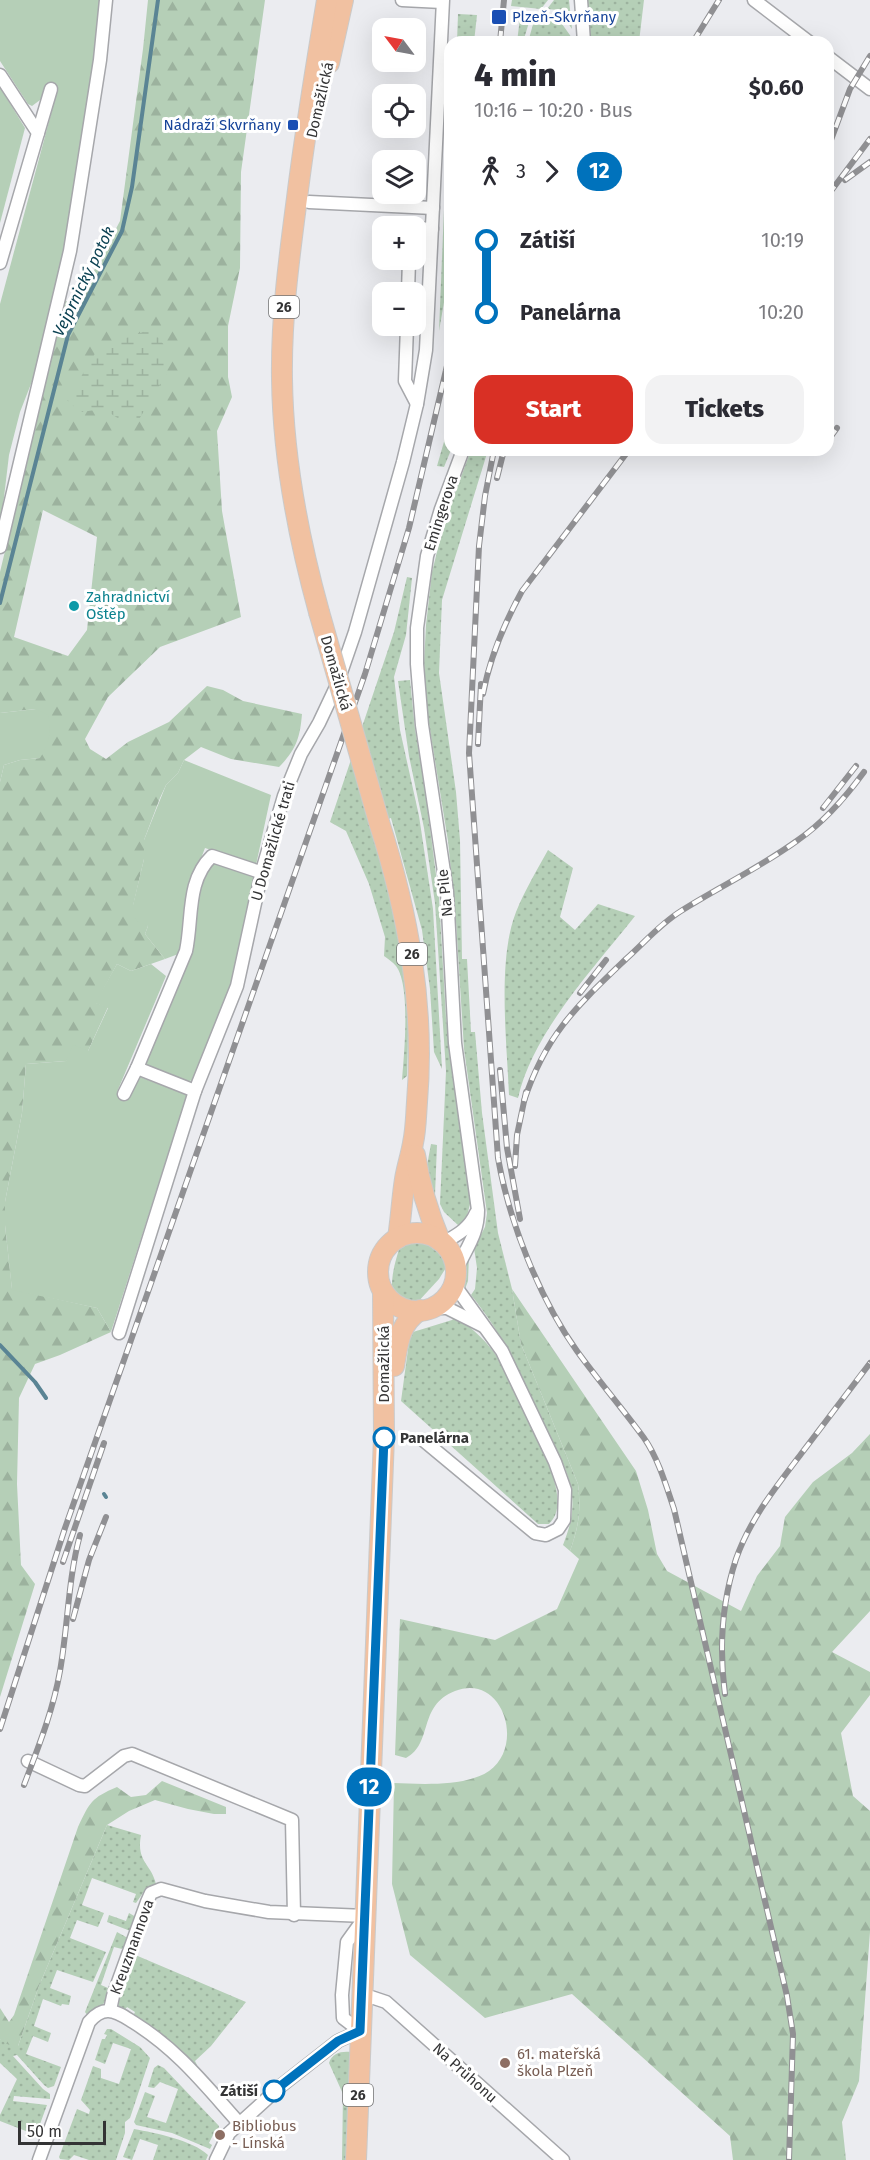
<!DOCTYPE html>
<meta charset="utf-8">
<style>
body{margin:0;font-family:"Fira Sans",sans-serif;background:#f2f2f3;color:#2b2b33;height:100vh;display:flex;flex-direction:column;font-size:22px;white-space:nowrap}
*{box-sizing:border-box;margin:0}
p{font-size:20px;color:#7c7c81}
.icon{flex:none;width:33px;height:33px;fill:none;stroke:currentColor;stroke-width:2;stroke-linecap:round;stroke-linejoin:round}
.map{position:relative;flex:1;overflow:hidden}
.sheet{position:absolute;left:444px;top:36px;width:390px;height:420px;display:flex;flex-direction:column;background:#fff;border-radius:18px;box-shadow:0 6px 24px #0002}
.sheet>*{flex:none}
.badge{padding:0 12px;border-radius:20px;font-size:21px;line-height:39px}
.needle{width:39px;rotate:302deg}
.tools{position:absolute;left:372px;top:18px;display:grid;gap:12px}
.tools a{display:grid;place-items:center;width:54px;height:54px;border-radius:12px;background:#fff;box-shadow:0 6px 24px #0002;font-size:30px}
.scale{position:absolute;left:18px;bottom:15px;width:88px;box-sizing:border-box;padding-left:6px;border:3px solid #343435;border-top:0;font-size:16px;line-height:21px;white-space:nowrap;color:#343435;-webkit-text-stroke:4px #fff;paint-order:stroke}
.map>.badge{position:absolute;translate:-50% -50%;box-shadow:0 0 0 3px #fff}
.legs{display:flex;align-items:center;gap:9px;height:66px;padding:0 30px;font-size:20px}
.legs p{margin-inline-start:auto}
.summary{display:flex;align-items:center;justify-content:space-between;height:102px;padding:0 30px}
h1{font-size:33px;font-weight:800;line-height:45px}
.action{display:flex;gap:12px;margin-top:auto;padding:12px 30px}
.action a{flex:1;height:69px;border-radius:18px;background:#d93025;color:#fff;font-size:24px;font-weight:800;line-height:69px;text-align:center}
.action a+a{background:#f2f2f3;color:#2b2b33}
ul{padding:0 30px;list-style:none}
li{display:flex;align-items:center;gap:21px;height:72px;font-size:22px}
li i{display:grid;place-items:center;width:9px;height:100%;margin:0 8px;background:currentColor}
li i::after{content:'';width:15px;height:15px;margin:-8px;border:4px solid;border-radius:50%;background:#fff}
li p{margin-inline-start:auto}
li:first-child i{background:linear-gradient(#0000 50%,currentColor 0)}
li:last-child i{background:linear-gradient(currentColor 50%,#0000 0)}
.map>svg:first-child{display:block}
.grass{fill:url(#grass-dots)}
.forest{fill:url(#forest-firs);fill-rule:evenodd}
.wetland{fill:url(#wetland-marsh)}
.garden{fill:#b5cfb7}
.lines{fill:none;stroke-linecap:round;stroke-linejoin:round}
.stream{stroke:#5a8494;stroke-width:4}
.minor-casing{stroke:#a6a7ab;stroke-width:15}
.primary-casing{stroke:#cacaca;stroke-width:22}
.minor{stroke:#fff;stroke-width:12}
.primary{stroke:#f1c1a1;stroke-width:20}
.rail-casing{stroke:#909093;stroke-width:6}
.rail{stroke:#fff;stroke-width:4;stroke-dasharray:11;stroke-linecap:butt}
.primary-bridge-casing{stroke:#cacaca;stroke-width:22;stroke-linecap:butt}
.primary-bridge{stroke:#f1c1a1;stroke-width:20}
.line-1-casing{stroke:#fff;stroke-width:14}
.line-1{stroke:#0072bc;stroke-width:9}
.transit-dot{fill:#1a4fb4;stroke:#fff;stroke-width:2}
.culture-dot{fill:#0f9aa8;stroke:#fff;stroke-width:2}
.stop-1-dot{fill:#fff;stroke:#0072bc;stroke-width:3}
.education-dot{fill:#8d6e63;stroke:#fff;stroke-width:2}
.labels{text-anchor:middle;stroke-width:6;stroke-linejoin:round;paint-order:stroke}
.shield{fill:#fff;stroke:#717172;stroke-width:1.5}
.shield-label{font-size:14px;font-weight:bold;fill:#343435}
.transit-label{font-size:15px;fill:#164399;stroke:#fff;text-anchor:start}
.street-label{font-size:15px;fill:#343435;stroke:#fff}
.culture-label{font-size:15px;fill:#0d838f;stroke:#fff;text-anchor:start}
.stop-label{font-size:15px;font-weight:bold;fill:#343435;stroke:#fff;text-anchor:start}
.education-label{font-size:15px;fill:#785e54;stroke:#fff;text-anchor:start}
.water-label{font-size:16px;font-style:italic;fill:#0c4253;stroke:#fff}
</style>
<div class="map">
<svg width="870" height="2160" viewBox="0 0 870 2160">
<defs>
<pattern id="grass-dots" width="8" height="8" patternUnits="userSpaceOnUse" patternTransform="scale(1.5)"><rect width="8" height="8" fill="#b5cfb7"/><path d="M2 2h.1M6 6h.1" fill="none" stroke="#9cb29e" stroke-width="1.8" stroke-linecap="round"/></pattern>
<pattern id="forest-firs" width="22" height="20" patternUnits="userSpaceOnUse" patternTransform="scale(1.5)"><rect width="22" height="20" fill="#b5cfb7"/><path d="M5 1l3.5 6h-7zM16 11l3.5 6h-7z" fill="#9cb29e"/></pattern>
<pattern id="wetland-marsh" width="20" height="14" patternUnits="userSpaceOnUse" patternTransform="scale(1.5)"><rect width="20" height="14" fill="#b5cfb7"/><path d="M1 5h8M5 5V1M11 12h8M15 12V8" fill="none" stroke="#9cb29e"/></pattern>
</defs>
<rect width="100%" height="100%" fill="#ebecf0"/>
<g class="grass">
<path d="M512 0H548L541 9 511 6Z"/>
<path d="M554 0H569L572 29 559 10 547 9Z"/>
<path d="M587 0H644L639 42H590Z"/>
<path d="M458 14 477 15 474 42H457Z"/>
<path d="M540 15 557 17 572 38V42H528L534 21H539Z"/>
<path d="M520 18 530 19 523 42H517Z"/>
<path d="M447 137 450 138V268L439 331Z"/>
<path d="M450 421 451 450 444 467 437 466Z"/>
<path d="M471 450H488L442 600 439 673 456 792 460 840 462 959H467L471 1032H475L482 1113 498 1233 512 1289 521 1344 578 1484C581 1510 579 1526 570 1551L563 1545C569 1529 574 1514 572 1496 570 1472 556 1449 545 1428 523 1379 505 1337 471 1295L475 1289 477 1268 474 1248 485 1227 487 1213 464 1049 456 921 448 841 426 705 424 663 426 625 432 572 445 520Z"/>
<path d="M407 577 412 578 406 635 394 677 400 730 419 816 433 909 442 1069 434 1052 430 989 422 930 391 818 370 825C385 877 400 929 406 983 409 1014 408 1045 407 1076L402 1080C404 1054 411 986 396 966 393 962 388 959 384 956L385 937 369 884 346 831 330 822 394 632Z"/>
<path d="M410 680 415 729 424 781 439 898 446 1018 471 1200 467 1216 459 1226 444 1212 440 1204 446 1071 435 903 424 828 409 756 398 681Z"/>
<path d="M548 850 573 868 560 917 575 930 598 904 635 916C594 968 533 1032 518 1098L509 1095C507 1043 497 960 516 912 525 890 537 870 548 850Z"/>
<path d="M431 1144 437 1145 435 1195 433 1200 426 1171Z"/>
<path d="M415 1241C431 1242 442 1250 447 1266L439 1279 416 1304 404 1302 392 1293C391 1276 395 1262 400 1246Z"/>
<path d="M469 1255 468 1281 465 1289 461 1277Z"/>
<path d="M455 1317C469 1325 483 1338 493 1351 505 1367 512 1387 521 1404 533 1429 547 1454 554 1480 558 1494 561 1513 549 1524H538L401 1401 409 1342 413 1332 452 1320Z"/>
<path d="M107 1825 141 1835C136 1862 151 1863 156 1884L145 1890 136 1903 133 1902 136 1894 92 1878 82 1905 104 1913 98 1927 77 1920 70 1938 106 1952 93 1982 57 1970 50 1988 71 1996 69 2005 62 2004 61 2006 43 1999 34 2026 51 2033 48 2042 33 2036 26 2054 61 2067 54 2086 48 2088 44 2085 17 2055 13 2056 43 2089 50 2094V2099L14 2096 13 2101 47 2105 36 2135 0 2121V2115L17 2079 0 2063V2039L18 2046 39 1986Z"/>
<path d="M129 1913 136 1917 133 1932 107 1922 109 1915 126 1921Z"/>
<path d="M117 1932 126 1937H132L122 1949 114 1947 101 1985 108 1988C107 2004 101 2008 88 2016L85 2012Z"/>
<path d="M133 1954 246 2002 211 2046 195 2061 197 2065H194C176 2045 156 2031 133 2016L135 2012 127 2007 125 2010 119 2008 118 2001Z"/>
<path d="M107 2029H111L140 2047 150 2058 130 2118 125 2122V2133L116 2160H89L74 2155 69 2160 60 2159 59 2157 77 2109 89 2114 90 2110 81 2100 93 2066 101 2069V2078L119 2084 131 2049 113 2043 105 2064 95 2060 102 2039H105L107 2035 104 2034Z"/>
<path d="M351 2052 349 2160H342L343 2094 329 2063C332 2053 341 2051 351 2052Z"/>
<path d="M158 2065 164 2068 219 2126 216 2136 213 2135 209 2143 212 2145 210 2149 172 2133 136 2125 134 2122 145 2092 155 2096 147 2117 166 2123 178 2089 160 2082 154 2088 148 2087 154 2068Z"/>
<path d="M134 2129C156 2133 192 2140 208 2155L206 2160H153L158 2145 140 2139 132 2160 123 2157Z"/>
</g>
<g class="forest">
<path d="M148 0H265L241 172 240 268 228 326V377L232 397 217 431 222 511 241 617 160 647 108 697 85 739 90 749 106 759 128 742 169 722 207 686 223 690 243 701 302 714C300 738 296 750 279 767L231 759 201 747 184 760 178 773 166 785 160 798 144 840V859L133 906 148 926 145 934 165 959 131 971 117 964 96 1003 108 1007 88 1051 66 1061 26 1064 22 1113 5 1202V1225L12 1289 97 1308 111 1332 60 1355 35 1364 19 1398 17 1484 21 1565 35 1584 0 1697V782L4 765 20 760 40 758 36 709 0 713V572L65 301 77 303 120 221 143 49ZM43 510 97 537 87 630 68 656 14 637Z"/>
<path d="M512 1289 636 1471 648 1510 657 1554 667 1571 741 1611 757 1576 780 1546 785 1517 813 1482 852 1453 870 1434V1611L832 1652 870 1672V1695L841 1733 853 1796 870 1811V1932L859 2081 842 2122 846 2160H733L730 2136 572 1994 485 2018 410 1955 392 1884 394 1783C420 1784 466 1787 489 1771 526 1745 502 1672 455 1691 417 1706 434 1743 406 1758L395 1755 400 1619 495 1640 557 1609 579 1559 570 1551C579 1526 581 1510 578 1484L521 1344Z"/>
<path d="M162 1781 226 1807V1814H214L188 1809 155 1800 129 1811 107 1825 39 1986 18 2046C11 2046 5 2044 0 2039V2008L9 2022 14 2015 78 1827C90 1802 91 1798 117 1787L131 1797 146 1795Z"/>
</g>
<path class="wetland" d="M152 329 164 345 167 373 138 421 119 419 104 409 80 412 67 400 99 347Z"/>
<g class="garden">
<path d="M0 0H101L97 47 72 208 58 281 36 371 20 412 9 455 0 531V304L58 88 48 85 40 100 32 106 28 104 0 61Z"/>
<path d="M0 87 25 128 0 223Z"/>
<path d="M36 709 48 715C52 730 49 745 40 758L20 760 4 765 0 782V713Z"/>
<path d="M184 760 271 795 256 865 205 848 195 874 181 953 165 959 145 934 148 926 140 923 133 917V905L144 859V840L166 785 178 773Z"/>
<path d="M215 862 252 873 256 879 232 983 193 1080 186 1082 145 1064 193 945 198 898 205 868Z"/>
<path d="M117 964 131 971 151 964 166 976 117 1092 128 1097 140 1077 187 1095 111 1332 97 1308 12 1290 5 1225V1202L22 1113 26 1064 66 1061 73 1045 88 1051 108 1008 95 1003Z"/>
</g>
<g class="lines">
<g class="stream">
<path d="M0 603 68 335 122 231 132 187 158 0"/>
<path d="M0 1345 35 1382 46 1398"/>
<path d="M104 1494 106 1497"/>
</g>
<defs>
<g id="minor">
<path d="M402 0 442 2"/>
<path d="M581 0 584 42"/>
<path d="M754 0 809 42"/>
<path d="M828 57 870 89"/>
<path d="M0 75 38 133 0 263"/>
<path d="M38 133 51 89"/>
<path d="M309 202 433 208"/>
<path d="M416 228 432 229"/>
<path d="M408 292 409 260"/>
<path d="M407 326 405 381 417 404"/>
<path d="M0 547 70 251 100 60 106 0"/>
<path d="M195 1091 137 1068 186 951C193 918 186 881 212 856L257 871H262"/>
<path d="M124 1094 137 1068"/>
<path d="M443 1243C457 1235 469 1229 476 1213"/>
<path d="M455 1274C464 1250 478 1237 478 1210L455 1043 447 892 422 725 417 664V628L427 556 441 509 463 450"/>
<path d="M429 1308H447L483 1326"/>
<path d="M119 1333 195 1091 237 986 262 871 284 796 301 754 319 723 336 687 355 632 403 462 417 404 426 350 443 0"/>
<path d="M423 1440 535 1533 546 1535 558 1529 564 1520 565 1490 555 1462 502 1351 453 1283"/>
<path d="M28 1761 79 1785 85 1786 124 1756 132 1754 292 1820 294 1915"/>
<path d="M362 1997H371L386 2002 563 2160"/>
<path d="M110 2010 113 1996 147 1902 151 1893 161 1889 205 1901 269 1912 365 1916"/>
<path d="M39 2160 89 2022C94 2016 100 2011 108 2011 117 2011 125 2017 133 2022 177 2049 205 2085 239 2123"/>
<path d="M216 2160 229 2133 282 2085 338 2041 360 2031 343 2018 342 1995 347 1942 365 1917"/>
</g>
<g id="primary">
<path d="M329 63 343 0"/>
<path d="M319 612C298 536 283 458 282 379 281 318 289 259 297 198 305 132 316 66 327 0"/>
<path d="M379 822C408 913 425 1005 417 1102 416 1115 416 1129 413 1143 411 1155 407 1167 405 1179 402 1198 401 1218 398 1238"/>
<path d="M415 1155C420 1186 428 1212 440 1241"/>
<circle cx="417" cy="1272" r="39"/>
<path d="M394 1366C398 1343 399 1324 420 1310"/>
<path d="M356 2160 384 1437 383 1291"/>
</g>
</defs>
<use href="#minor" class="minor-casing"/>
<use href="#primary" class="primary-casing"/>
<use href="#minor" class="minor"/>
<use href="#primary" class="primary"/>
<defs>
<g id="rail">
<path d="M500 42 504 0"/>
<path d="M693 42 719 0"/>
<path d="M828 148 850 89 870 56"/>
<path d="M845 180 870 162"/>
<path d="M828 195 870 139"/>
<path d="M829 439 837 428"/>
<path d="M494 450 485 496 479 546 469 753 498 1158C509 1221 539 1298 577 1351 598 1380 622 1408 644 1438 658 1458 666 1485 674 1509L787 1996 793 2034 789 2160"/>
<path d="M497 478 504 450"/>
<path d="M483 694C490 657 504 624 522 591L629 450"/>
<path d="M478 744 481 684"/>
<path d="M823 808 856 766"/>
<path d="M580 993 606 960"/>
<path d="M500 1070 507 1148 520 1219"/>
<path d="M524 1101C546 1034 577 1006 626 959 644 943 660 924 681 911 719 887 761 867 798 840 824 822 845 798 864 772"/>
<path d="M515 1166 517 1135 526 1092"/>
<path d="M63 1562 104 1443"/>
<path d="M73 1619 89 1560 106 1517"/>
<path d="M725 1694C719 1649 722 1602 736 1559 750 1519 776 1487 801 1454 824 1424 847 1393 870 1363"/>
<path d="M0 1729 65 1528 365 674 409 528 450 353"/>
<path d="M24 1785C38 1748 53 1711 60 1671 68 1626 68 1579 80 1535"/>
</g>
</defs>
<use href="#rail" class="rail-casing"/>
<use href="#rail" class="rail"/>
<defs>
<path id="primary-bridge" d="M319 612 379 822"/>
</defs>
<use href="#primary-bridge" class="primary-bridge-casing"/>
<use href="#primary-bridge" class="primary-bridge"/>
</g>
<g class="lines">
<defs>
<path id="line-1" d="M274 2091 338 2041 360 2031 384 1438"/>
</defs>
<use href="#line-1" class="line-1-casing"/>
<use href="#line-1" class="line-1"/>
</g>
<g class="transit-dot">
<rect x="491" y="9" width="16" height="16" rx="3"/>
<rect x="287" y="119" width="12" height="12" rx="3"/>
</g>
<circle class="culture-dot" cx="74" cy="606" r="6"/>
<g class="stop-1-dot">
<circle cx="384" cy="1438" r="10"/>
<circle cx="274" cy="2091" r="10"/>
</g>
<g class="education-dot">
<circle cx="505" cy="2063" r="6"/>
<circle cx="220" cy="2135" r="6"/>
</g>
<g class="labels">
<g class="shield">
<rect x="269" y="296" width="30" height="22" rx="4.5"/>
<rect x="397" y="943" width="30" height="22" rx="4.5"/>
<rect x="343" y="2084" width="30" height="22" rx="4.5"/>
</g>
<g class="shield-label">
<text x="284" y="312">26</text>
<text x="412" y="959">26</text>
<text x="358" y="2100">26</text>
</g>
<g class="transit-label">
<text x="512" y="22">Plzeň-Skvrňany</text>
<text x="281" y="130" text-anchor="end">Nádraží Skvrňany</text>
</g>
<g class="street-label">
<text transform="translate(320 100) rotate(-77)" y="5">Domažlická</text>
<text transform="translate(441 513) rotate(-72)" y="5">Emingerova</text>
<text transform="translate(336 673) rotate(74)" y="5">Domažlická</text>
<text transform="translate(273 841) rotate(-74)" y="5">U Domažlické trati</text>
<text transform="translate(445 893) rotate(-96)" y="5">Na Pile</text>
<text transform="translate(384 1364) rotate(-90)" y="5">Domažlická</text>
<text transform="translate(132 1947) rotate(-70)" y="5">Kreuzmannova</text>
<text transform="translate(465 2073) rotate(42)" y="5">Na Průhonu</text>
</g>
<g class="culture-label">
<text x="86" y="602">Zahradnictví<tspan x="86" dy="17">Oštěp</tspan></text>
</g>
<g class="stop-label">
<text x="400" y="1443">Panelárna</text>
<text x="258" y="2096" text-anchor="end">Zátiší</text>
</g>
<g class="education-label">
<text x="517" y="2059">61. mateřská<tspan x="517" dy="17">škola Plzeň</tspan></text>
<text x="232" y="2131">Bibliobus<tspan x="232" dy="17">- Línská</tspan></text>
</g>
<g class="water-label">
<text transform="translate(83 281) rotate(-64)" y="6">Vejprnický potok</text>
</g>
</g>
</svg>
<div class="tools">
<a><svg class="needle" viewBox="-14 -14 28 28"><path d="M0-13l5 13h-10z" fill="#e53935"/><path d="M0 13l5-13h-10z" fill="#7c7c81"/></svg></a>
<a><svg class="icon" aria-label="locate" viewBox="0 0 24 24"><circle cx="12" cy="12" r="6"/><path d="M12 2v4M12 18v4M2 12h4M18 12h4"/></svg></a>
<a><svg class="icon" aria-label="layers" viewBox="0 0 24 24"><path d="M12 4l9 5-9 5-9-5zM3 14l9 5 9-5"/></svg></a>
<a>+</a>
<a>−</a>
</div>
<div class="scale">50 m</div>
<b class="badge" style="left:369px;top:1787px;background:#0072bc;color:#fff">12</b>
<section class="sheet">
<div class="summary"><div><h1>4 min</h1><p>10:16 – 10:20 · Bus</p></div><b>$0.60</b></div>
<div class="legs"><svg class="icon" aria-label="walk" viewBox="0 0 24 24"><circle cx="13" cy="4" r="2"/><path d="M13 8l-2 6 4 7M11 14l-3 7M7 12l3-4h3l4 4"/></svg>3<svg class="icon" aria-label="forward" viewBox="0 0 24 24"><path d="M9 5l7 7-7 7"/></svg><b class="badge" style="background:#0072bc;color:#fff">12</b></div>
<ul>
<li><i style="color:#0072bc"></i><b>Zátiší</b><p>10:19</p></li>
<li><i style="color:#0072bc"></i><b>Panelárna</b><p>10:20</p></li>
</ul>
<div class="action"><a>Start</a><a>Tickets</a></div>
</section>
</div>
